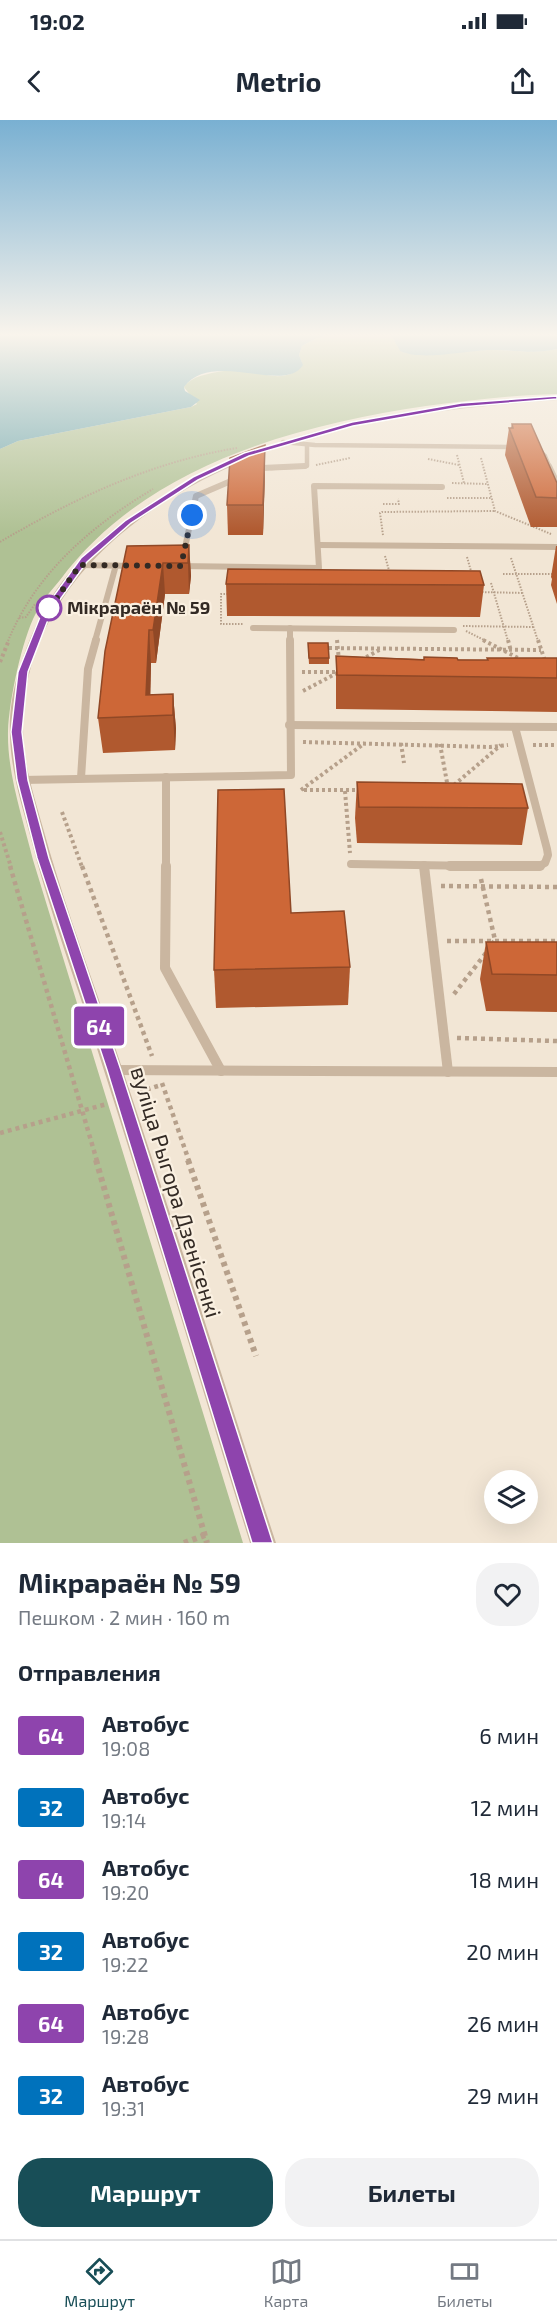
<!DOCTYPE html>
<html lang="ru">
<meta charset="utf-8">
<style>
body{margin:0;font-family:"Exo 2",sans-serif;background:#f2f2f3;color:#1f2937;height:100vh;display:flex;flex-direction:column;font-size:22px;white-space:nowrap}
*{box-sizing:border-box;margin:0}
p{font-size:20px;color:#747a83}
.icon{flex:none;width:33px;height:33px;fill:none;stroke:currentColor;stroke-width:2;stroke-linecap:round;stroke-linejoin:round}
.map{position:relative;height:1423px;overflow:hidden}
.sheet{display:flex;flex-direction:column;background:#fff;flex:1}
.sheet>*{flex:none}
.badge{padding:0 12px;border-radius:4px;font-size:21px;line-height:39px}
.tools{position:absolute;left:484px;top:1350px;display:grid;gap:12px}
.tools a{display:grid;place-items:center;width:54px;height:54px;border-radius:50%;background:#fff;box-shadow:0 6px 24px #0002;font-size:30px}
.you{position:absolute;width:30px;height:30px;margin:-15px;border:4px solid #fff;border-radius:50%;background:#1a73e8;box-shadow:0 0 0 9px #1a73e833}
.map>.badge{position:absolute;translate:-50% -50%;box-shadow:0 0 0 3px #fff}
h2{padding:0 18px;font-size:22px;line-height:54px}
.round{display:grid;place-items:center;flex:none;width:63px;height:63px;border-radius:24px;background:#f2f2f3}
.headline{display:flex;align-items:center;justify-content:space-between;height:102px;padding:0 18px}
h1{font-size:28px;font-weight:700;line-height:45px}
.primary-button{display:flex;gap:12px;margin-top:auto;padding:12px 18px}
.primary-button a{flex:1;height:69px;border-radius:24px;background:#184e57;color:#fff;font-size:24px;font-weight:700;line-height:69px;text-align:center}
.primary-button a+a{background:#f2f2f3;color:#1f2937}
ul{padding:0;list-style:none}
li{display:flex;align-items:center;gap:18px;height:72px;padding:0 18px}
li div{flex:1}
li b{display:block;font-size:22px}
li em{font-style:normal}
li .badge{min-width:66px;font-weight:700;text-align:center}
.status{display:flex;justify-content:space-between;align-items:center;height:42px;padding:0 30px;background:#fff;direction:ltr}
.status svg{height:16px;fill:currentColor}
header{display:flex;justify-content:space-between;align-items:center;height:78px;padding:0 18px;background:#fff;font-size:27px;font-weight:700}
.tabs{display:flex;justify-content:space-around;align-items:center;height:84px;border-top:2px solid #e0e1e3;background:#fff;font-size:16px;color:#747a83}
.tabs a{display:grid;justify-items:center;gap:3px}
.tabs .current{color:#184e57}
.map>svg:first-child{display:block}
.green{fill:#afc194}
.water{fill:#72a9b0}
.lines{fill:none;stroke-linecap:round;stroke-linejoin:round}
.path-far3{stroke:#b6a08b;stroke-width:2;stroke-dasharray:1.5 1.5;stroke-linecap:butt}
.path-far2{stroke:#b6a08b;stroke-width:4;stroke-dasharray:3 3;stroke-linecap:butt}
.path-far1{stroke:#b6a08b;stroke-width:4.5;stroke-dasharray:4 4;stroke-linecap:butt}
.path{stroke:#b6a08b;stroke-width:6;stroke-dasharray:4.5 4.5;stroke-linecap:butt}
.service-far3{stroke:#cab6a0;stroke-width:4.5}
.service-far2{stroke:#cab6a0;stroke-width:6}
.service-far1{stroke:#cab6a0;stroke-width:8}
.service{stroke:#cab6a0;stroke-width:10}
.minor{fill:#cab6a0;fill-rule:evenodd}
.wall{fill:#b0592f}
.shaded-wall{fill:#904826}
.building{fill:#cd6737;stroke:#904826;stroke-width:1.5}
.line{fill:#8e44ad;stroke:#fff;stroke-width:1.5}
.walk{stroke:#332a24;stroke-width:6;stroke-dasharray:0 10.8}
.stop-dot{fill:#fff;stroke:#8e44ad;stroke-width:3}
.labels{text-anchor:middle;stroke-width:4.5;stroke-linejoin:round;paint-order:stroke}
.far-stop-label{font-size:18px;font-weight:bold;fill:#332a24;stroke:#faf0e1;text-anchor:start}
.street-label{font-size:22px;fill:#332a24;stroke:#faf0e1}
</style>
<div class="status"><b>19:02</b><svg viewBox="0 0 49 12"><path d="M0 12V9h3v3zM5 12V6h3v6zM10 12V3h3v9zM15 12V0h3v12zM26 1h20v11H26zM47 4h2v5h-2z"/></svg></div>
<header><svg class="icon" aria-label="back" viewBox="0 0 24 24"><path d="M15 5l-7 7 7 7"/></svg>Metrio<svg class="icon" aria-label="share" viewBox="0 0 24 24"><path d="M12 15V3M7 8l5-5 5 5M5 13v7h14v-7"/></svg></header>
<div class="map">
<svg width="557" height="1423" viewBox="0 0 557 1423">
<rect width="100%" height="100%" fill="#f2e6d5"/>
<path class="green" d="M333 213H385L393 218 402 232C432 239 461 230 491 230 514 230 534 234 557 229V274C513 275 470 280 426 286 292 306 145 346 60 460 52 470 41 481 36 493 22 519 9 581 8 611 7 654 23 699 33 740L243 1423H0V329L18 321 191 287 197 284 184 267C189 260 196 257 204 255 214 252 226 250 237 250 259 251 288 267 302 243L299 235 302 226 313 220Z"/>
<g class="water">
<path d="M0 213H333L313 220 302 226 299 235 303 245C285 275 212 229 184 267L185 271 200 280 191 287 18 321 0 329Z"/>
<path d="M385 213H557V229C533 235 512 229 488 230 464 231 421 241 400 231L393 218Z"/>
</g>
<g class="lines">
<g class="path-far3">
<path d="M457 335 464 363"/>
<path d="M481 338 495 391 551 414"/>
<path d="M428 339 459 345"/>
<path d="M316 345 350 338"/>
<path d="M452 363 487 364"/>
<path d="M447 378H491"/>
<path d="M383 384H399L398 379"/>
<path d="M383 415 380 393 382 392 495 391"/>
<path d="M0 422C75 378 151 342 237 328"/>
<path d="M385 436 390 454"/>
<path d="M467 437 471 451"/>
<path d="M511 438 538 521"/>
<path d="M503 454H557"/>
<path d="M491 463 508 521"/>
<path d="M479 472 524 473"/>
<path d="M231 474H221V504H243"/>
<path d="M19 498 26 497 35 484"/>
<path d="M463 506 534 507"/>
<path d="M466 511 486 521"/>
<path d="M8 521C36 453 91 406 153 369"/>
</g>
<g class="path-far2">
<path d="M337 520 339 541"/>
<path d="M483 520 520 539"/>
<path d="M508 520 511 531"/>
<path d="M538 520 545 541"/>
<path d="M323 528 541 530"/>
<path d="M361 540 381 529"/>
<path d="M0 542 9 520"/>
<path d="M302 552H339"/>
<path d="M303 571 339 552"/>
<path d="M303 622 490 627 508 625"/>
<path d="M401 623 404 643"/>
<path d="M440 624 448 668"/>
<path d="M533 625H557"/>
<path d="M454 665 501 625"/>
<path d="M361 670H301L365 623"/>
<path d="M345 671 350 733"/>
<path d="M62 692 82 747"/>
<path d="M0 712 11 747"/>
</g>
<g class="path-far1">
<path d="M10 746 97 1041"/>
<path d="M82 746 152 936"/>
<path d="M481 759 495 820 492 824"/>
<path d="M441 766 557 767"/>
<path d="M447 821H557"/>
<path d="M454 874 486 833"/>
<path d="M457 918 557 921"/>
<path d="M162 963 189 1041"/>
<path d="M139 972 158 966"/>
<path d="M0 1013 107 984"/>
</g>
<g class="path">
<path d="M96 1040 207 1423"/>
<path d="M188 1040 256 1236"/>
<path d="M184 1423 205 1415"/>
</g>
<g class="service-far3">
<path d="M283 322 315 325 518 327"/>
<path d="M537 329 545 336 550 348"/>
<path d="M271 348 307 346V325"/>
</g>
<g class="service-far2">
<path d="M549 346 557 363"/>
<path d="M254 351 262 348 305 346"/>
<path d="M318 425 557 427"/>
<path d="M183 437 196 376 238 358"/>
<path d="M80 445 134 446"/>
<path d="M178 446 319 448 314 366 442 367"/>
<path d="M253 508 454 510"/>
<path d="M95 521 116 445"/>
<path d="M290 521V508"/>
</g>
<g class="service-far1">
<path d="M289 605 557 607"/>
<path d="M81 658 88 549 96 520"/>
<path d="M22 660 291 655 290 520"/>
<path d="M351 744 537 747 545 743 548 735 547 729 515 607"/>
<path d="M166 747V657"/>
</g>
<g class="service">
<path d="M166 746 165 848 221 951"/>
<path d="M424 746 448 952"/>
<path d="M450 746H540"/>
<path d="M114 950 557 952"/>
</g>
<path class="minor" d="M557 276V280C487 285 418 292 350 307 203 339 22 438 23 609 23 643 34 676 43 708 64 785 93 860 118 936 173 1098 223 1261 276 1423H250C200 1262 152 1099 100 938 77 864 49 791 30 715 21 683 11 650 10 616 8 577 21 538 37 503 63 449 109 408 161 377 282 304 418 285 557 276Z"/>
</g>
<g class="wall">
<path d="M512 304 557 363V407H531L505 335 509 308H511Z"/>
<path d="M265 353 263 415H228L227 385Z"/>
<path d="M189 425 191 456 189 474H165L156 543H151L150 575 173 574 176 609 175 630 103 633 98 598 127 426Z"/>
<path d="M556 426H557V484L551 465 552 459 551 457Z"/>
<path d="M226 464 484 465 480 497 227 496Z"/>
<path d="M308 529 329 538V544H309Z"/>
<path d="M336 536 423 539 487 540V538H557V592L336 589Z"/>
<path d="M357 662 528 688 522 725 357 723 355 698Z"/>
<path d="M291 793 350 847 348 885 216 888 214 850Z"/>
<path d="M486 822H557V892L486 891 480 859Z"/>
</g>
<g class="shaded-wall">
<path d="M265 325V353L263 415V385Z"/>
<path d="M189 425 191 456 189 474 188 443Z"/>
<path d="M163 443 165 474 156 543 153 510Z"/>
<path d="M149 510 151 543 150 596 146 575Z"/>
<path d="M173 574 176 609 175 630 173 595Z"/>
</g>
<g class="building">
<path d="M512 304H531L557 363V378L536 377 509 308H513Z"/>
<path d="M265 325 263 385H227L230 338Z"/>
<path d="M189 425 188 443H163L153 510H149L146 575 173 574V595L98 598 105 531 127 426Z"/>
<path d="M228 449 480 451 484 465 226 464Z"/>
<path d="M308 523H328L329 538H309Z"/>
<path d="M336 536 424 540V537L457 538 458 540H488L487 538H557V558L337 555Z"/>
<path d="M357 662 522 664 528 688 359 687Z"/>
<path d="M284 669 291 793 344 791 350 847 214 850 218 670Z"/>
<path d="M486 822H557V855L492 854Z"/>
</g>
<linearGradient id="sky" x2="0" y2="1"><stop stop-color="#79b0d2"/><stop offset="0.52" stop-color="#f9f4ec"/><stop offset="1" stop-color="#f9f4ec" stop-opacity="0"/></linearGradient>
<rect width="557" height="413" fill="url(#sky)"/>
<path class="line" d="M557 276V279L461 287 353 306 249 336 198 360 131 403 87 442 51 492 28 552 22 612 28 660 49 738 121 950 273 1423H252L107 950 37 738 17 660 11 612 18 552 42 492 81 438 126 400 193 357 244 333 352 302 461 283Z"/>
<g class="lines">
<path class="walk" d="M49 488 47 492 80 445 181 446 192 395"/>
</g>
<circle class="stop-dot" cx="49" cy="488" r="12"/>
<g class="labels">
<g class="far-stop-label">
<text x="67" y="494">Мікрараён № 59</text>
</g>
<g class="street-label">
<text transform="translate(176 1072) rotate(73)" y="8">вуліца Рыгора Дзенісенкі</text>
</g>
</g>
</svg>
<div class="tools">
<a><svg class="icon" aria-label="layers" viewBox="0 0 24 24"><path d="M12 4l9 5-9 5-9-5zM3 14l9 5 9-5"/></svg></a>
</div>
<div class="you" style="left:192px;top:395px"></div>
<b class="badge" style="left:99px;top:906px;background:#8e44ad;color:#fff">64</b>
</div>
<section class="sheet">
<div class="headline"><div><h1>Мікрараён № 59</h1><p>Пешком · 2 мин · 160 m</p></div><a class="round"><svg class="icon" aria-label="heart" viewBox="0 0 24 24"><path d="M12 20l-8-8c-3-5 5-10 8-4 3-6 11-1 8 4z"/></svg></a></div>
<h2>Отправления</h2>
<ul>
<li><span class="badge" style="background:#8e44ad;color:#fff">64</span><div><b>Автобус</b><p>19:08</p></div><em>6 мин</em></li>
<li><span class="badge" style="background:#0072bc;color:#fff">32</span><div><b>Автобус</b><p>19:14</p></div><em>12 мин</em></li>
<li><span class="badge" style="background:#8e44ad;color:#fff">64</span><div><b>Автобус</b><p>19:20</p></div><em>18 мин</em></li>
<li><span class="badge" style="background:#0072bc;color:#fff">32</span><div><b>Автобус</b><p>19:22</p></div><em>20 мин</em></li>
<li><span class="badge" style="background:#8e44ad;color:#fff">64</span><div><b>Автобус</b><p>19:28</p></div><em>26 мин</em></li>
<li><span class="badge" style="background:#0072bc;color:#fff">32</span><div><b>Автобус</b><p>19:31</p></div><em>29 мин</em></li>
</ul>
<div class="primary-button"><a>Маршрут</a><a>Билеты</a></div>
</section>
<nav class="tabs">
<a class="current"><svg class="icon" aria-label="directions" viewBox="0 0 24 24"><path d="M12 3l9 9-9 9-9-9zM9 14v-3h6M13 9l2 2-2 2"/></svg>Маршрут</a>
<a><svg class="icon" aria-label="map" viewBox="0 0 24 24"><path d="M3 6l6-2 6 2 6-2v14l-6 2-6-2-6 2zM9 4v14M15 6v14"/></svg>Карта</a>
<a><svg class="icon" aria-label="tickets" viewBox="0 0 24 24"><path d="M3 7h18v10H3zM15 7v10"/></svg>Билеты</a>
</nav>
